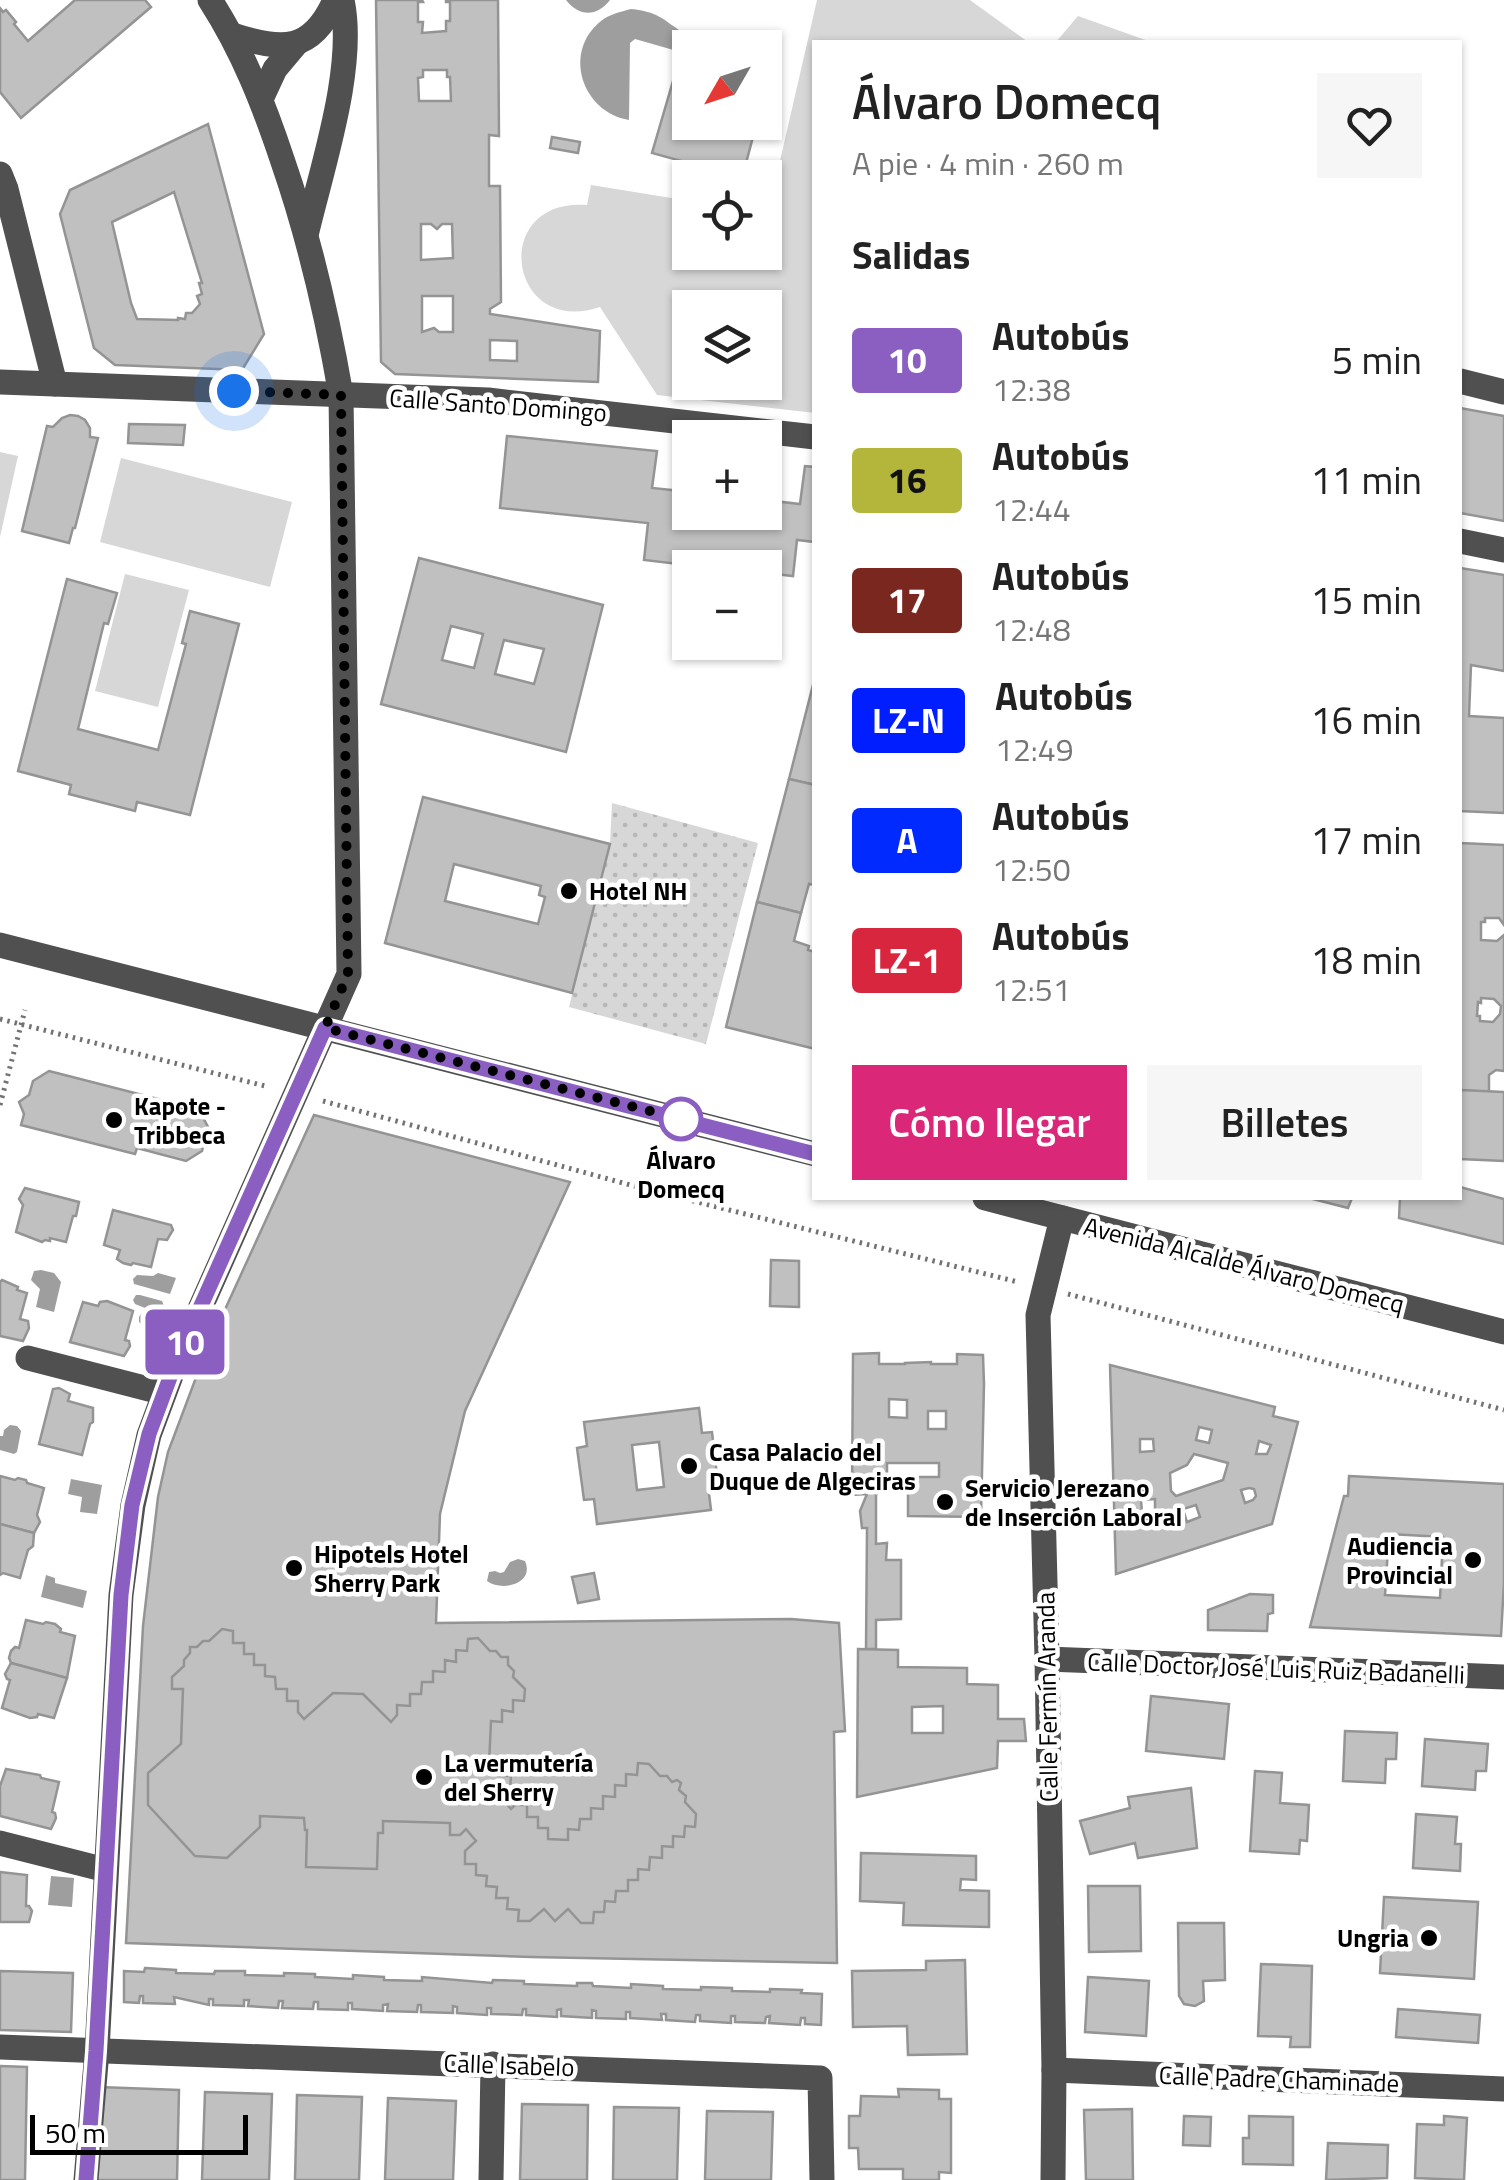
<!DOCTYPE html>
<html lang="es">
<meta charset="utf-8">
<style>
body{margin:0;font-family:"Titillium Web",sans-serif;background:#f6f6f6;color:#222;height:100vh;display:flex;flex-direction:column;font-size:38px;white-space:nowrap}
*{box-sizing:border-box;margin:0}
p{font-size:32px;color:#767676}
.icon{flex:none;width:55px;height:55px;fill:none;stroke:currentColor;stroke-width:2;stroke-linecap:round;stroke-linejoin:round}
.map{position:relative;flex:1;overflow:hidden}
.sheet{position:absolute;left:812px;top:40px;width:650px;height:1160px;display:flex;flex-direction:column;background:#fff;border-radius:0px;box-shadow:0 2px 8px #0004}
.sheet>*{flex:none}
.badge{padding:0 20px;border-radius:8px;font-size:35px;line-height:65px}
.needle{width:65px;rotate:231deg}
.fabs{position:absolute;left:672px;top:30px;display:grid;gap:20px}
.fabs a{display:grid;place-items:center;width:110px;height:110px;border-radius:0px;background:#fff;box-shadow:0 2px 8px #0004;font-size:50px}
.scale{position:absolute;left:30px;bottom:25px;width:218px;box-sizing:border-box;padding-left:10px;border:5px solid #000;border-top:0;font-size:28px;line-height:35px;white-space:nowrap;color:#000;-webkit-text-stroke:8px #fff;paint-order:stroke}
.you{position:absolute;width:50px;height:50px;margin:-25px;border:8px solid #fff;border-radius:50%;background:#1a73e8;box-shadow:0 0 0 15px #1a73e833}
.map>.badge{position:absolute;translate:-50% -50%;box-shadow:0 0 0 5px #fff}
h2{padding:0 40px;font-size:38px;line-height:90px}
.round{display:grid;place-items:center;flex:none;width:105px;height:105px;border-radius:0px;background:#f6f6f6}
.overview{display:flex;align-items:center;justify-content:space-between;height:170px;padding:0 40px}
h1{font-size:48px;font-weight:600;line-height:75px}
.cta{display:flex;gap:20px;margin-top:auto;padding:20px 40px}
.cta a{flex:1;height:115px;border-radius:0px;background:#db2777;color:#fff;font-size:40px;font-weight:600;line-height:115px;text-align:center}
.cta a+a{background:#f6f6f6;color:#222}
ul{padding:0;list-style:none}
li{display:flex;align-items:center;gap:30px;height:120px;padding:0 40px}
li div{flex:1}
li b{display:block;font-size:38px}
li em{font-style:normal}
li .badge{min-width:110px;font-weight:700;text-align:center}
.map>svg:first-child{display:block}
.park{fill:#d7d7d7;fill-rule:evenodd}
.garden{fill:url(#garden-dots)}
.water{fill:#9e9e9e}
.building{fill:#c0c0c0;stroke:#949494;stroke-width:2.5;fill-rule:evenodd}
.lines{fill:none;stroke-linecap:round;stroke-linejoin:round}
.path{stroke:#727272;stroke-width:5;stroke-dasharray:2.5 5;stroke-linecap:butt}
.minor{stroke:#505050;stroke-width:25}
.line-casing{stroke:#fff;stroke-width:22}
.line{stroke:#8a5fc1;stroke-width:15}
.walk{stroke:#000;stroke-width:10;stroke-dasharray:0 18}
.poi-dot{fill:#000;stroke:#fff;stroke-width:4}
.stop-dot{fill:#fff;stroke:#8a5fc1;stroke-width:5}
.labels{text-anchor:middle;stroke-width:9;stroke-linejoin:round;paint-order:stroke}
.street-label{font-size:25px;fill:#000;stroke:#fff}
.poi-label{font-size:25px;font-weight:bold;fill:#000;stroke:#fff;text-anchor:start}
.stop-label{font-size:25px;font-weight:bold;fill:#000;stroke:#fff}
</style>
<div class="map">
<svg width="1504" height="2180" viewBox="0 0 1504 2180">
<defs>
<pattern id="garden-dots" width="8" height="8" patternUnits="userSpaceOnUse" patternTransform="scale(2.5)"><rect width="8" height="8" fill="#d7d7d7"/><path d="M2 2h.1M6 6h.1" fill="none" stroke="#b7b7b7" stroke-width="1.8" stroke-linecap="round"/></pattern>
</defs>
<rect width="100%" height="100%" fill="#fff"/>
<g class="park">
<path d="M817 0H970L1028 42H815V413L657 395 600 307C507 338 489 197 587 205L591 185 690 201V252H765V213H768ZM690 308H765V382H690Z"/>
<path d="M1078 16 1151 42H1056Z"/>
<path d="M0 452 18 456 0 537Z"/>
<path d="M121 458 292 502 270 587 100 542Z"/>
<path d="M125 574 189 590 158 707 95 691Z"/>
</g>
<path class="garden" d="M612 803 758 843 706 1044 569 1007 610 844Z"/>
<g class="water">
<path d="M566 0H610C597 17 579 17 566 0Z"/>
<path d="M631 9C658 12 661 18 682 32L677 51 635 39 630 43 629 120C582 112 562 52 601 21 610 14 620 12 631 9Z"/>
<path d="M41 1270 54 1273 61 1282 54 1312 36 1307 40 1289 31 1280 34 1271Z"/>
<path d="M158 1273 176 1278 170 1294 134 1284 133 1279 137 1275 153 1276Z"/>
<path d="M140 1295 162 1301 165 1308 157 1325H142L139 1322V1317L145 1308 135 1304 133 1300 136 1295Z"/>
<path d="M10 1425 17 1426 21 1431 17 1452 14 1454 0 1450V1436H3L4 1430Z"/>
<path d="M71 1479 102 1485 97 1514 80 1512 82 1497 68 1494Z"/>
<path d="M518 1559 525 1561C535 1584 502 1592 487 1581L489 1572 495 1571 500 1573 504 1572 510 1562Z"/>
<path d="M46 1575 55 1578V1583L87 1591 83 1608 41 1597Z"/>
<path d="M51 1876 74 1878 72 1907 48 1905Z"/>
</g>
<g class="building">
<path d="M75 0H145L151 7 21 118 0 92V8L3 12 6 10 16 22 14 24 28 41Z"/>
<path d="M376 0H422L423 2H418V22H423L422 33 446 31V21H450V2H446V0H498L499 136 489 135V186H500L501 302 490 309V314L600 331 598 382 395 374 381 362ZM423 70H447V77H450L451 101H419L418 78 423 77ZM421 224H431L437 229 442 224H452L453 258 421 260ZM422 296H453V332H439L434 328 422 332ZM490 340 517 341V361L490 360Z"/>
<path d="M678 64 690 67V122H709L707 129 722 133 726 122H757L742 178 652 153Z"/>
<path d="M208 124 264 334 242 370 115 365 94 348 60 214 70 190ZM174 192 202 283H199L202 294 197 296 200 304 192 313H186L185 319 178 318V320L137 319 131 303 112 222Z"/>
<path d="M552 137 580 142 578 153 550 148Z"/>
<path d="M1460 408 1504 416V521L1460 513Z"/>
<path d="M70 415 78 416 85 420 90 428V437L98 438 75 528H73L69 543 22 531 47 426 53 427 62 418Z"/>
<path d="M129 424 185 425 183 445 128 443Z"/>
<path d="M507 436 657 451 652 488 690 492V512H765V500L800 504 805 466 815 467V542L797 540 793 576 765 573V568H713L644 560 648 523 500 508Z"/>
<path d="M419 558 603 605 566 752 381 704ZM451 626 483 634 474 668 442 660ZM504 640 544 649 534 684 495 674Z"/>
<path d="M1460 568 1504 575V671L1471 665 1469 716 1504 718V813L1460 811Z"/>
<path d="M67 579 117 593 108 624 104 623 78 729 158 750 186 644 182 643 190 611 239 624 190 815 137 802 135 811 69 794 71 785 18 771Z"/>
<path d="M815 677V785L789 779Z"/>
<path d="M789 779 815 785V885L809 884 801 913 757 902Z"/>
<path d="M423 797 610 844 572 993 385 943ZM454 864 541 886 539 895 545 897 538 924 445 901Z"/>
<path d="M1460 843 1504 845V925L1499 918H1485V922H1481V940L1497 941 1504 935V1071L1496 1070 1489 1075V1092L1460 1090ZM1481 998 1494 999 1501 1006 1500 1014 1493 1022 1480 1021V1016H1477L1478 1002 1481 1003Z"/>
<path d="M757 902 801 913 794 941 809 946 808 950 815 952V1049L726 1027Z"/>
<path d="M49 1071 178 1104 182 1110 186 1107 199 1110 208 1127 202 1151 186 1161 137 1148 135 1154 21 1125 24 1114 19 1102 29 1095 33 1081Z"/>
<path d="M1460 1090 1504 1092V1161L1460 1159Z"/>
<path d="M314 1115 570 1182 465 1411 440 1514 436 1623 791 1619 839 1623 845 1731 834 1732 837 1963 531 1957 126 1943 143 1626 158 1497 168 1452 206 1351Z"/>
<path d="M1460 1187 1504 1199V1244L1399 1218 1400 1198H1460Z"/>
<path d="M25 1188 79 1202 76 1216H73L66 1242 50 1238V1241L45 1240 42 1242 16 1232 23 1205 19 1199Z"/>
<path d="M1309 1198H1352L1348 1208Z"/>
<path d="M113 1210 171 1225 173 1230 167 1240 158 1239 151 1267 133 1263 131 1265 123 1263 117 1259 120 1250 104 1245Z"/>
<path d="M771 1260 799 1261V1307L770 1306Z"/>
<path d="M2 1280 18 1287 17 1290 27 1293 20 1319 28 1321 29 1328 23 1341 0 1336V1282Z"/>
<path d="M107 1301 133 1311 125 1340 129 1341 130 1346 124 1356 70 1342 83 1302 98 1306 100 1302Z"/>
<path d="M879 1353V1364H905V1363L931 1362V1364H957V1354L983 1355 984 1384 981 1517 908 1516V1477H939V1463H887V1479L876 1495V1544L887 1543 886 1560H901V1619L876 1620V1649H866L867 1528H862L860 1511 867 1494 852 1495 853 1354ZM889 1399 907 1400V1418L889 1417ZM928 1411H946V1429H928Z"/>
<path d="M1110 1365 1275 1407 1273 1416 1298 1422 1272 1524 1116 1574ZM1199 1427 1212 1430 1209 1443 1196 1440ZM1140 1439H1153L1154 1451 1140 1452ZM1259 1441 1271 1445 1267 1454H1256ZM1194 1454 1228 1463 1223 1480 1176 1496 1171 1491 1170 1473 1187 1465ZM1249 1488 1254 1489 1256 1496 1253 1500 1245 1503 1241 1490ZM1155 1499V1512L1142 1513 1141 1500ZM1196 1505 1200 1517 1187 1522 1183 1509Z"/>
<path d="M59 1388 70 1394 68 1401 93 1408V1422L90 1424 82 1455 39 1444 53 1389Z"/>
<path d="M699 1408 702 1433 712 1432 718 1484 708 1485 711 1510 597 1524 594 1499 584 1500 577 1448 587 1446 584 1422ZM659 1442 664 1487 637 1490 632 1445Z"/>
<path d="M0 1476 15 1480 18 1478 26 1480 27 1483 44 1488 37 1515 40 1522 34 1533 0 1524Z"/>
<path d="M1349 1476 1504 1484V1583L1501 1636 1310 1627 1344 1496H1348ZM1389 1534 1443 1537 1440 1598 1385 1595Z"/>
<path d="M0 1524 34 1533 33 1546 28 1550 20 1578 3 1573 0 1575Z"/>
<path d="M594 1573 599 1599 578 1603 572 1577Z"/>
<path d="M1250 1594 1273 1595V1613L1268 1614 1267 1631 1208 1630V1610Z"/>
<path d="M26 1620 43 1624 46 1622 55 1624 61 1629 60 1632 75 1636 67 1678 11 1663 9 1658 11 1651 15 1647 19 1648Z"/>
<path d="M222 1629 233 1631V1643H244V1654H254V1665H265V1676L275 1677 276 1689H287V1701H298V1712L304 1719 333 1693 363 1694 391 1722 397 1715V1705L410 1706V1694H421L422 1682H433V1671L445 1672V1660L456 1662V1650L467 1651 468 1639 478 1638 490 1651H496L501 1657H508V1665L514 1671 513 1677 525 1689 524 1701 513 1700V1712L502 1710V1722L491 1721 489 1765H500V1776H511L510 1789 501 1797 511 1809 515 1805H527V1817H538V1828H548V1839L568 1840V1829L579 1830 580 1819H591V1808L603 1809V1796L615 1797V1785L626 1786V1774L637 1775 638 1763 649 1764 660 1776H667L672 1782 677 1780 681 1783 679 1790 686 1796 685 1802 696 1814 695 1827 685 1826 684 1837 673 1836V1847L662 1846V1858L650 1857 649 1870 638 1869V1880H628V1891H616L615 1902 605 1901 604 1912H594L593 1923H581L568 1909 555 1921 544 1909 530 1921H518L519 1910 507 1909 508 1898H496L497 1887 486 1886 487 1876 476 1875V1864H465V1851L476 1841 466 1829 460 1835H450V1823L383 1821V1833H378L377 1869 306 1867 307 1830H305L304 1818 260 1816V1827L227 1858 195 1856 148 1805V1773L181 1744 183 1689H172V1677L184 1666V1660L190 1653V1647H197L203 1641H209Z"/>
<path d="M858 1649 898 1650V1667L967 1668V1684L998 1685V1719H1024L1026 1741H998L997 1768 857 1797ZM943 1706V1733H912V1707Z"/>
<path d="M11 1663 67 1678 54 1718 38 1714 37 1717 30 1718 2 1708 10 1680 7 1679 5 1674Z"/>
<path d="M1151 1696 1229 1704 1224 1759 1146 1751Z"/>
<path d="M1345 1731 1397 1733 1396 1759H1386L1385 1783 1343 1781Z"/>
<path d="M1425 1739 1488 1744 1486 1771H1476L1475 1790 1422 1786Z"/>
<path d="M6 1769 40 1775 41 1778 59 1782 52 1812 55 1813 56 1818 51 1829 0 1816V1786Z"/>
<path d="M1255 1771 1282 1773 1280 1803 1309 1805 1307 1841 1300 1840 1299 1854 1250 1851Z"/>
<path d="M1191 1788 1197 1848 1138 1858 1135 1843 1090 1854 1080 1821 1130 1808 1128 1797Z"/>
<path d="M1416 1814 1457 1817 1455 1844H1461L1460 1871 1413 1868Z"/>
<path d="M861 1853 976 1856V1880L961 1879 960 1890 989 1891V1927L903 1925 904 1903 860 1901Z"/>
<path d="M0 1872 27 1875 26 1906H29L32 1911 29 1922H0Z"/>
<path d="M1088 1886H1140L1141 1951 1089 1952Z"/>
<path d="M1384 1897 1478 1902 1474 1979 1380 1973Z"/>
<path d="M1178 1923H1224L1225 1980 1203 1981 1204 2001 1195 2006 1184 2004 1179 1996Z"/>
<path d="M965 1960 967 2054 908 2055 907 2026 853 2027 852 1971 926 1970V1961Z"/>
<path d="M1261 1964 1312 1966 1310 2047H1290L1291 2037 1258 2036Z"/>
<path d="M145 1968 176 1970V1973L214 1974 215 1971H245V1975L284 1976V1973L315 1974V1977L353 1979V1975L384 1977V1980L422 1981V1977L492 1983 493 1980 524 1981V1984L577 1986V1983H592L593 1986 631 1988V1984L663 1986V1989L701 1990V1987L732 1988V1991L770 1992V1989L802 1990 801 1993 822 1994 821 2025 805 2024V2018H801L800 2025 769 2023 770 2016 766 2017 765 2023 735 2022V2016H731V2023L700 2021V2015H696L695 2022 666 2020V2014H661L662 2020 630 2018V2012H626V2019L596 2018V2011L592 2010V2018L561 2016V2009L557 2010V2017L526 2015V2009H523L522 2015 491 2014V2008H487V2015L457 2013V2007L453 2006V2013L421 2012V2005H418L417 2012 387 2011 388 2004 383 2005V2011L352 2009V2003H348V2010L318 2009V2002H314L313 2009 282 2008 283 2001H279L278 2008 248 2006 249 2000H244V2006L213 2005V1999H209V2005L174 1997 175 2004 143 2003V1996H140L139 2003 124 2002V1971L144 1972Z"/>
<path d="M0 1971 73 1973 71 2032 0 2030Z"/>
<path d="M1088 1977 1149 1981 1146 2036 1085 2032Z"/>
<path d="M1398 2009 1480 2015 1478 2043 1396 2037Z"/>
<path d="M0 2066 27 2067 25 2180H0Z"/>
<path d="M99 2087 179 2090 177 2180H96Z"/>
<path d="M898 2089 939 2090V2099H951V2173L939 2172V2180H903V2169H859L858 2148H849V2116H860L861 2096 899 2097Z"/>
<path d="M205 2092 272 2094 269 2180H202Z"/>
<path d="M297 2095 362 2097 359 2180H295Z"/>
<path d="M388 2098 456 2101 453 2180H385Z"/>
<path d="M522 2104 588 2105 587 2180H520Z"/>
<path d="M614 2107 679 2108 677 2180H613Z"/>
<path d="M1132 2109 1133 2180H1086L1084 2110Z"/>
<path d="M707 2111 773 2112 771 2180H705Z"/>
<path d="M1184 2116 1211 2117 1210 2146 1183 2145Z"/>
<path d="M1249 2116 1293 2117V2165L1243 2164V2138H1249Z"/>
<path d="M1444 2116 1467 2118 1464 2180 1415 2178 1417 2124 1444 2125Z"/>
<path d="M1328 2143 1388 2145 1387 2178 1326 2180Z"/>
</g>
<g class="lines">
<g class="path">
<path d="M0 1019 269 1087"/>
<path d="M323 1101 645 1189 1018 1282"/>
<path d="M0 1105 25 1010"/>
<path d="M1068 1294 1504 1410"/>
</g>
<g class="minor">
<path d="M233 35C281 51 312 53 335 0"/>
<path d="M262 97 275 69 296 44"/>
<path d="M0 174 6 189 55 384"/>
<path d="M307 231C323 164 356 66 342 0"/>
<path d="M1460 381 1504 392"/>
<path d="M0 382 488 400 815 437"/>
<path d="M1460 541 1504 550"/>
<path d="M0 945 815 1154"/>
<path d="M985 1198 1504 1332"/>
<path d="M28 1358 164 1393"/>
<path d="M1047 1659 1504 1677"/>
<path d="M0 1843 106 1870"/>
<path d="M0 2047 820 2078 822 2180"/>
<path d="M1054 2070 1504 2089"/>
<path d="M86 2180 97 2051 121 1595 133 1505 149 1435 175 1365 349 974 341 395C327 314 310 240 283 162 264 105 243 51 210 0"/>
<path d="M491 2180 493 2064"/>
<path d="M1053 2180 1054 2070 1047 1659 1038 1315 1062 1218"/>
</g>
</g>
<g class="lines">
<defs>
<path id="line" d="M86 2180 96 2051 121 1595 132 1505 149 1434 175 1364 325 1028 815 1154"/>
</defs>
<use href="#line" class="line-casing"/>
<use href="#line" class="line"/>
<path class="walk" d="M234 391 341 395 348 974 325 1028 681 1119"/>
</g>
<g class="poi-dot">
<circle cx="569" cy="891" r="10"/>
<circle cx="114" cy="1120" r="10"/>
<circle cx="689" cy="1466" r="10"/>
<circle cx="945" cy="1502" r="10"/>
<circle cx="1473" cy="1560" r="10"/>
<circle cx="294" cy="1568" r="10"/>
<circle cx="424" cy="1777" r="10"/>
<circle cx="1429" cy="1938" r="10"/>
</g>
<circle class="stop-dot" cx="681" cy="1119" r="20"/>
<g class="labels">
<g class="street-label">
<text transform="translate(498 405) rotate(4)" y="9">Calle Santo Domingo</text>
<text transform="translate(1244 1265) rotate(14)" y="9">Avenida Alcalde Álvaro Domecq</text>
<text transform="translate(1276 1668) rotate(2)" y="9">Calle Doctor José Luis Ruiz Badanelli</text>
<text transform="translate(1047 1697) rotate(-91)" y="9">Calle Fermín Aranda</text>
<text transform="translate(509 2065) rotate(2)" y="9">Calle Isabelo</text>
<text transform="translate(1279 2079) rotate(2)" y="9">Calle Padre Chaminade</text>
</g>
<g class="poi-label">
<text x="589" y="900">Hotel NH</text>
<text x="134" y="1115">Kapote -<tspan x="134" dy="29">Tribbeca</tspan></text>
<text x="709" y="1461">Casa Palacio del<tspan x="709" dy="29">Duque de Algeciras</tspan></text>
<text x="965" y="1497">Servicio Jerezano<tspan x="965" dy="29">de Inserción Laboral</tspan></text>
<text x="1453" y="1555" text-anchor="end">Audiencia<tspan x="1453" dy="29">Provincial</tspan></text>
<text x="314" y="1563">Hipotels Hotel<tspan x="314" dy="29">Sherry Park</tspan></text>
<text x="444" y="1772">La vermutería<tspan x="444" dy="29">del Sherry</tspan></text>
<text x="1409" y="1947" text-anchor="end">Ungria</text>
</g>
<g class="stop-label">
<text x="681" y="1169">Álvaro<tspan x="681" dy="29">Domecq</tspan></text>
</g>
</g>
</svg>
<div class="fabs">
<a><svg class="needle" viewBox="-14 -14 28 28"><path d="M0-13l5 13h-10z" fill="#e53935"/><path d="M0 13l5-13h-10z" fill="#767676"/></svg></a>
<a><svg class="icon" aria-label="locate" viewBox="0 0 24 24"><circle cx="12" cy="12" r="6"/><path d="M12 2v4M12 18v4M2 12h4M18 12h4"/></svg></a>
<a><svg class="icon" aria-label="layers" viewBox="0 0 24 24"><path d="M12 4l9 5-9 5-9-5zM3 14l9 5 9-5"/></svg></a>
<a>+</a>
<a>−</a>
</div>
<div class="scale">50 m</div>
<div class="you" style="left:234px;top:391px"></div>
<b class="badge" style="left:185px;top:1342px;background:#8a5fc1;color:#fff">10</b>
<section class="sheet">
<div class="overview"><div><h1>Álvaro Domecq</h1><p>A pie · 4 min · 260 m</p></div><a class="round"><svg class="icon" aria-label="heart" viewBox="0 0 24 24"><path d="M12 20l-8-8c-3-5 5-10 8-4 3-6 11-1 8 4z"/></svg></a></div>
<h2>Salidas</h2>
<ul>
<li><span class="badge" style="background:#8a5fc1;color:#fff">10</span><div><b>Autobús</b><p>12:38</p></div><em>5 min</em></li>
<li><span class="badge" style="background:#b4b63c;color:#111">16</span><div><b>Autobús</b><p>12:44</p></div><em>11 min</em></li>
<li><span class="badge" style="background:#7a281f;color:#fff">17</span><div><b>Autobús</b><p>12:48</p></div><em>15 min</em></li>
<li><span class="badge" style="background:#001eff;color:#fff">LZ-N</span><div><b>Autobús</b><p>12:49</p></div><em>16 min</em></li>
<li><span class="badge" style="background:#002aff;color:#fff">A</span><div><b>Autobús</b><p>12:50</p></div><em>17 min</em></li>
<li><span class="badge" style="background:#d7263d;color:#fff">LZ-1</span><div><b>Autobús</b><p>12:51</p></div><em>18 min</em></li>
</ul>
<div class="cta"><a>Cómo llegar</a><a>Billetes</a></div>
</section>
</div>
